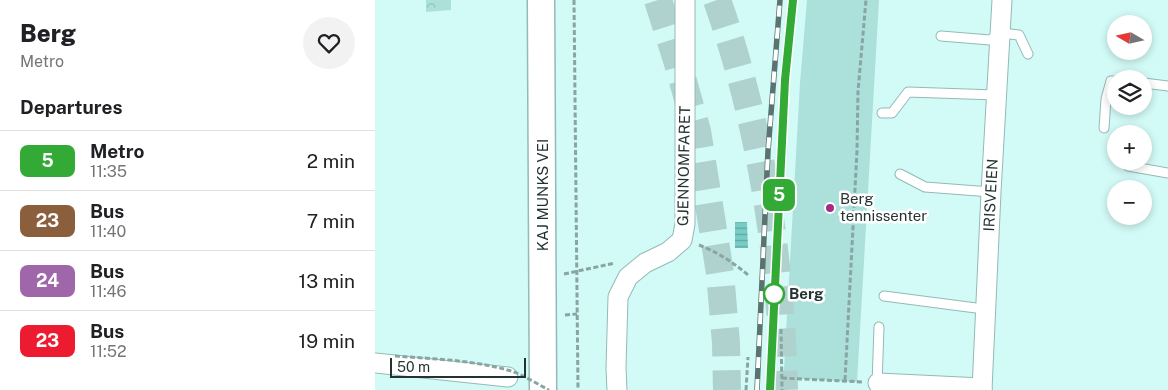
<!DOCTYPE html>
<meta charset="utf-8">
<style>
body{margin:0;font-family:"Public Sans",sans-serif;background:#f2f2f2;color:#202124;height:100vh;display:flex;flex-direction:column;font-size:19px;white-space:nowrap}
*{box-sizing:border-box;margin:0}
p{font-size:16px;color:#757577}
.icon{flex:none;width:28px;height:28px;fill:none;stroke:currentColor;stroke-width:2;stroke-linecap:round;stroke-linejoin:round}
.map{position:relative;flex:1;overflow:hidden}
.panel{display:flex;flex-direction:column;background:#fff;width:375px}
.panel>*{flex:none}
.badge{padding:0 10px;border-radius:8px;font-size:18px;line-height:32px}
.needle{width:32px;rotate:279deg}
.tools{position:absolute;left:732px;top:15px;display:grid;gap:10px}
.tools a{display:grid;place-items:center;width:45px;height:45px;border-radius:50%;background:#fff;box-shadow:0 2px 8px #0003;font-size:25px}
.scale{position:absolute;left:15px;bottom:12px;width:136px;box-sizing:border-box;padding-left:5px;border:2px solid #233331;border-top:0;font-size:14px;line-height:18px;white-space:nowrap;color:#233331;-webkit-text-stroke:4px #fff;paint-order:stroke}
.map>.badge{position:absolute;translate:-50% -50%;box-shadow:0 0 0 2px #fff}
h2{padding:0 20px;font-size:19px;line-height:45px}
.round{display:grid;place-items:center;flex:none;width:52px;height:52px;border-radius:26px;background:#f2f2f2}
.head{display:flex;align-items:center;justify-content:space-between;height:85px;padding:0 20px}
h1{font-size:24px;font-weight:800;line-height:38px}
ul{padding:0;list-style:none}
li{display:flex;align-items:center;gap:15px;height:60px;padding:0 20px;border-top:1px solid #e0e0e0}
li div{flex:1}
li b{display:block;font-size:19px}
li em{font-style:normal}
li .badge{min-width:55px;font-weight:700;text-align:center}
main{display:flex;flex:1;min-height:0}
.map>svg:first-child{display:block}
.park{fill:url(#park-crowns)}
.pitch{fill:#ace0db}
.water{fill:url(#water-rules)}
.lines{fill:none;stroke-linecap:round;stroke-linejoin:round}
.trunk-tunnel{stroke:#afd2cf;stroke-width:28;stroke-dasharray:28 14;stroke-linecap:butt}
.service-casing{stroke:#93bab6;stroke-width:11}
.minor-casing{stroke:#93bab6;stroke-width:21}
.secondary-casing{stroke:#93bab6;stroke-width:29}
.path{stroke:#88a5a2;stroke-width:3;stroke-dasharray:5 2.5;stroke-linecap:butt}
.service{stroke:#fff;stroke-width:9}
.minor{stroke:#fff;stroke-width:19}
.secondary{stroke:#fff;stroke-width:26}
.rail-casing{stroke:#5b7370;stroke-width:5.5}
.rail{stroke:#fff;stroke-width:4;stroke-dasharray:11;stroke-linecap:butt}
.path-bridge{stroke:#88a5a2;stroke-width:3;stroke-dasharray:5 2.5;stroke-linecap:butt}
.line-casing{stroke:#fff;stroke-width:11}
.line{stroke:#32aa35;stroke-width:8}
.poi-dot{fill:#a22d86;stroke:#fff;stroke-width:2}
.stop-dot{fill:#fff;stroke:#32aa35;stroke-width:2.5}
.labels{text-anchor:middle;stroke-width:5;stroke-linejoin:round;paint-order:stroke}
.street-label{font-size:15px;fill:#233331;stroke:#fff}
.poi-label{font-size:15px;fill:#233331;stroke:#fff;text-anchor:start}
.stop-label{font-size:15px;font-weight:bold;fill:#233331;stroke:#fff;text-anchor:start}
</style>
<main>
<section class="panel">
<div class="head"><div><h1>Berg</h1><p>Metro</p></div><a class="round"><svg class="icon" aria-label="heart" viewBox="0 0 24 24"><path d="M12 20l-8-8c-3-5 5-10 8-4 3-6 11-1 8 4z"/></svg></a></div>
<h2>Departures</h2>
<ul>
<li><span class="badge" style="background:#32aa35;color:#fff">5</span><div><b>Metro</b><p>11:35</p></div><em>2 min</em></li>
<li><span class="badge" style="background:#8b5e3c;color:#fff">23</span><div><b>Bus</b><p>11:40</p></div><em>7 min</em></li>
<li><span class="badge" style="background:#a066aa;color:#fff">24</span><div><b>Bus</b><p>11:46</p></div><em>13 min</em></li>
<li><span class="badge" style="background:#ed1b2f;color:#fff">23</span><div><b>Bus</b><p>11:52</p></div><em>19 min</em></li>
</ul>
</section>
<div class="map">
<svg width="793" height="390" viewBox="0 0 793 390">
<defs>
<pattern id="park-crowns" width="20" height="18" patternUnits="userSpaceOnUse" patternTransform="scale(1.25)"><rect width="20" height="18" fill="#ace0db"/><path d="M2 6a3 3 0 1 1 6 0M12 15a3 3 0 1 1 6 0" fill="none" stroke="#94c1bc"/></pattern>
<pattern id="water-rules" width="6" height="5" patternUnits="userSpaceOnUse" patternTransform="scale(1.25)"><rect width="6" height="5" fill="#77ccc5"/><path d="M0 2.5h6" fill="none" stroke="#61a6a1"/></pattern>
</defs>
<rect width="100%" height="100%" fill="#d2faf6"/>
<path class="park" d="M51 0H76V10L51 12Z"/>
<path class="pitch" d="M432 0H504L482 382 413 378 409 370 425 83Z"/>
<path class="water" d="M360 222H372L373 248H360Z"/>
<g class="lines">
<g class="trunk-tunnel">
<path d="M283 0 302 60 322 131 345 273 351 343 352 390"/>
<path d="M342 0C386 125 406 258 409 390"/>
</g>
<defs>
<g id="service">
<path d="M566 36 615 40 625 33 644 35 653 54"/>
<path d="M769 83 793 86"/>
<path d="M507 113H517L533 92 621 95"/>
<path d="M729 128 731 99 736 81H741"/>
<path d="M753 166 793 173"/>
<path d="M525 174 550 187 616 192"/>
<path d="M509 296 601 308H610"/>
<path d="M502 385 504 327"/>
</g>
<g id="minor">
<path d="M0 363 133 377"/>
<path d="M503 383 607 388"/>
<path d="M242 390 241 368 243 297 253 277 270 263 293 252 307 240 310 224V0"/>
<path d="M607 390 616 192 627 0"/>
</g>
<path id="secondary" d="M166 0 168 390"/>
</defs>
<use href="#service" class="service-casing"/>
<use href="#minor" class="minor-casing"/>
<use href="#secondary" class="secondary-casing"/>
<g class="path">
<path d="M199 0 203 390"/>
<path d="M324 245 331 248"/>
<path d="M189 274 240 263"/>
<path d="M190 315 202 314"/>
<path d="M406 329 407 390"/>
<path d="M407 378 487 382"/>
<path d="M470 380 482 151 483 91 491 0"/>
<path d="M371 390 373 357"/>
</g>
<use href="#service" class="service"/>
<use href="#minor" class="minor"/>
<use href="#secondary" class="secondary"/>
<defs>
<g id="rail">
<path d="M382 390 393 151 405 0"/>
<path d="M395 390 410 80 418 0"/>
</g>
</defs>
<use href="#rail" class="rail-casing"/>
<use href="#rail" class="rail"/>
<g class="path-bridge">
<path d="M331 248C347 255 360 264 373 275"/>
<path d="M20 356C59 359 99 360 136 371 149 375 162 384 174 390"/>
</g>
</g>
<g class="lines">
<defs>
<path id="line" d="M395 390 410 80 418 0"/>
</defs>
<use href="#line" class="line-casing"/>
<use href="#line" class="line"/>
</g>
<circle class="poi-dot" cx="455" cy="208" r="5"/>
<circle class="stop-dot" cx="399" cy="294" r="10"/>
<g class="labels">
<g class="street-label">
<text transform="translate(309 166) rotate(-89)" y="5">GJENNOMFARET</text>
<text transform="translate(168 195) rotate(-90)" y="5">KAJ MUNKS VEI</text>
<text transform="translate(616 195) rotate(-87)" y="5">IRISVEIEN</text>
</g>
<g class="poi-label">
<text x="465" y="204">Berg<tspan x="465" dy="17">tennissenter</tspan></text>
</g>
<g class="stop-label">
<text x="414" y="299">Berg</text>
</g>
</g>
</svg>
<div class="tools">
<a><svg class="needle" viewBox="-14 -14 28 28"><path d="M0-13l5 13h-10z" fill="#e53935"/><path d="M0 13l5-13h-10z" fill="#757577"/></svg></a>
<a><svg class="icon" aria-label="layers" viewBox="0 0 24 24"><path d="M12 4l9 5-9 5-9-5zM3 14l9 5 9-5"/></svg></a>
<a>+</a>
<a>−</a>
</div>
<div class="scale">50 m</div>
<b class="badge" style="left:404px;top:195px;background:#32aa35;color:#fff">5</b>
</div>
</main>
